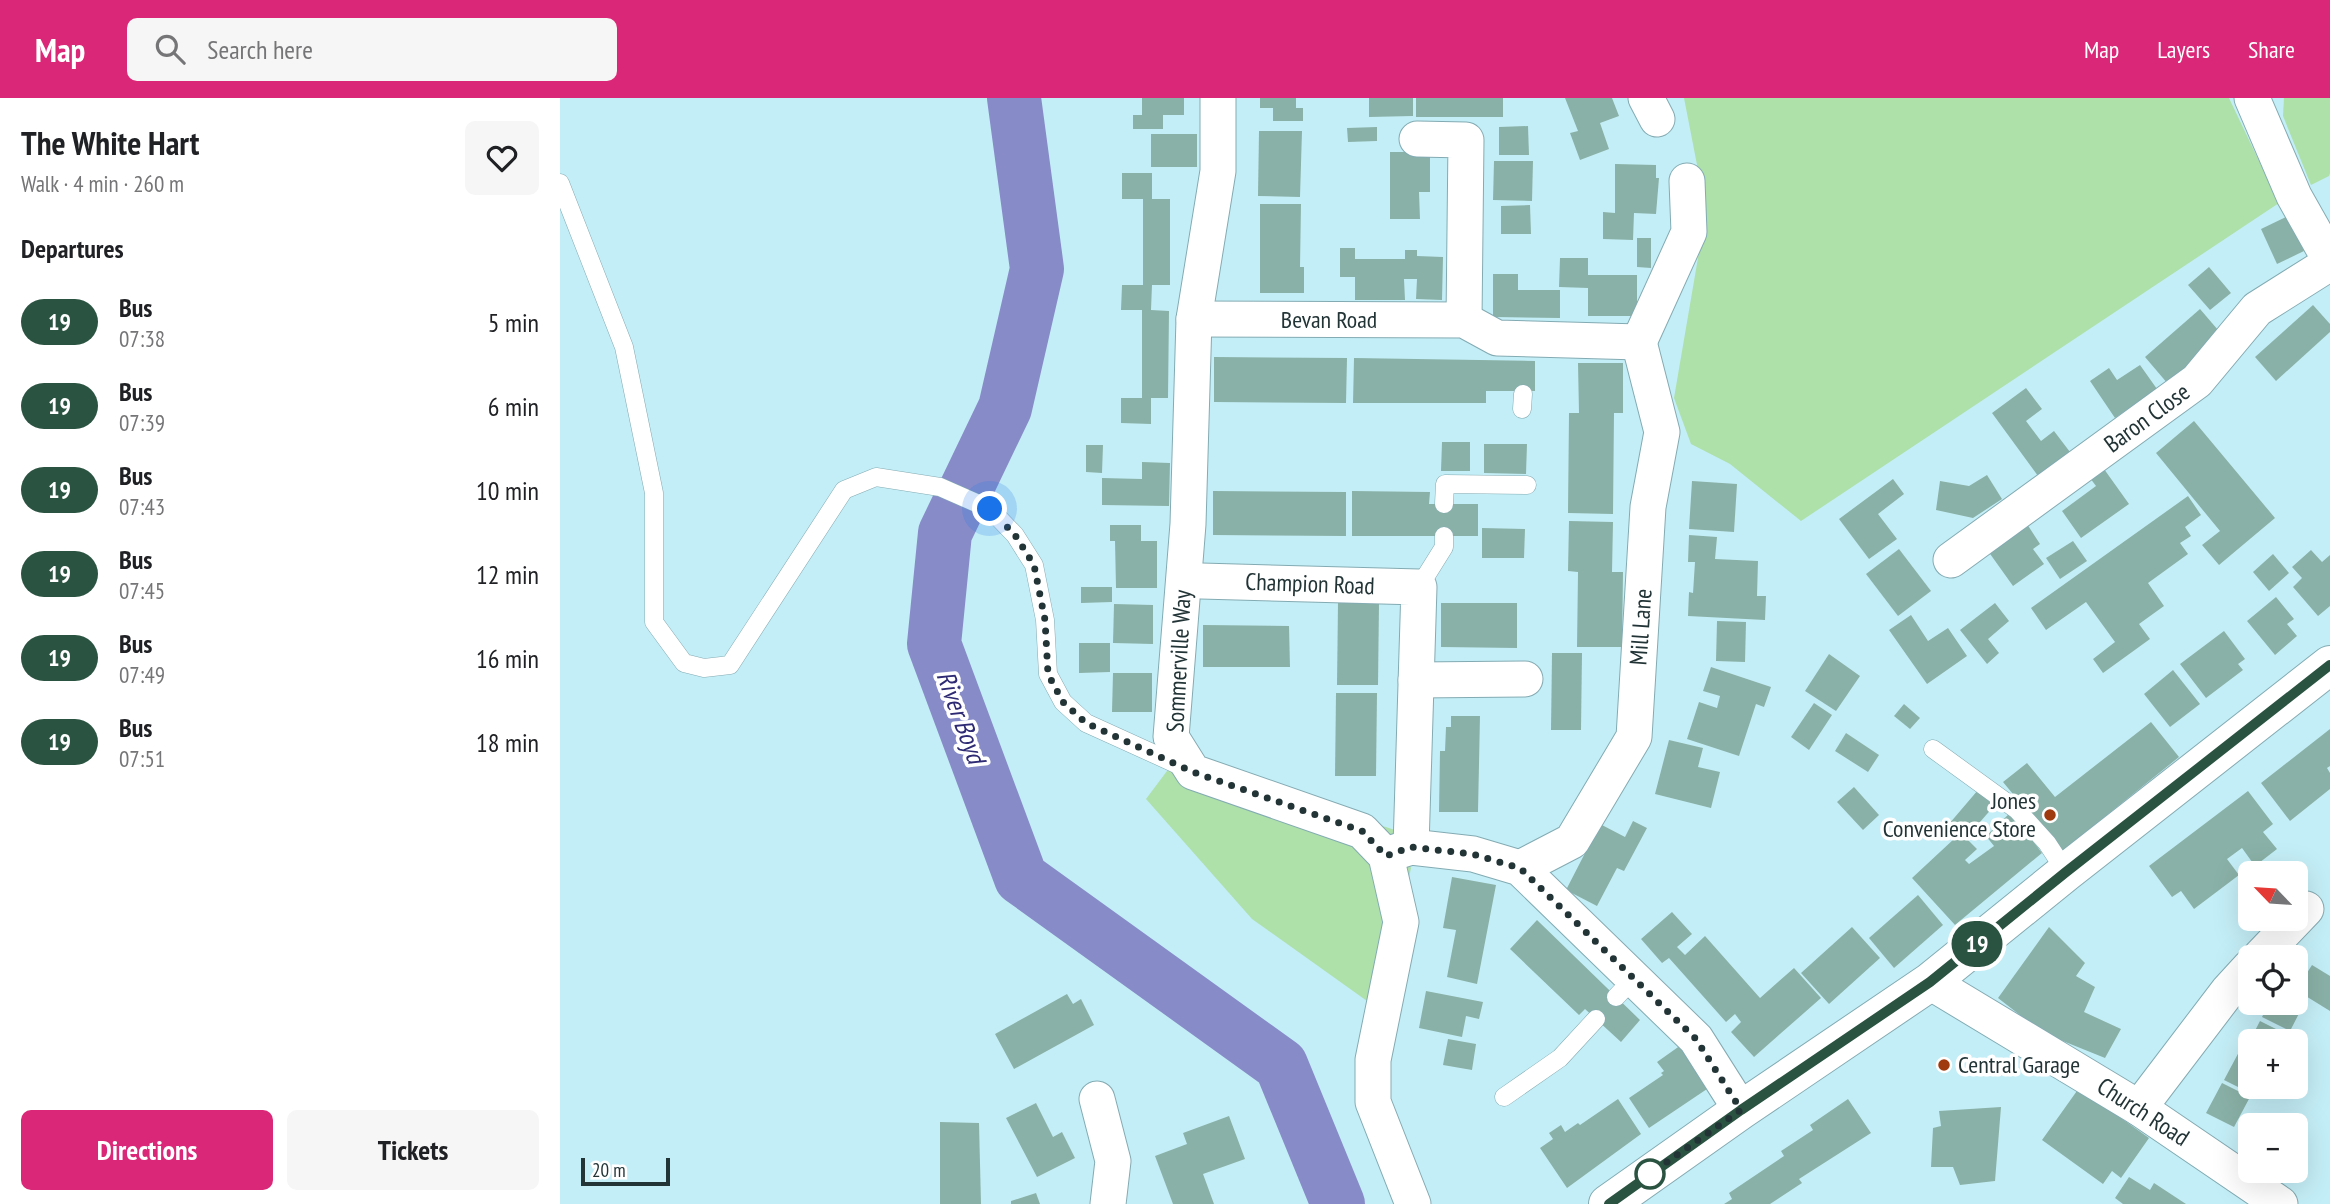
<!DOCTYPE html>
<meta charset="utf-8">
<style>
body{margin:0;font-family:"PT Sans Narrow",sans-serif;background:#f6f6f6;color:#202124;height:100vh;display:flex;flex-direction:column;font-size:26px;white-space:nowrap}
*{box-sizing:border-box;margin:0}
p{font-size:23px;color:#757577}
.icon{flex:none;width:38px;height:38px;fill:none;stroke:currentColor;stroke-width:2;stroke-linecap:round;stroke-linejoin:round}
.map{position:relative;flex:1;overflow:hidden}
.sheet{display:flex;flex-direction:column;background:#fff;width:560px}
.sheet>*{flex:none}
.badge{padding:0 14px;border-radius:23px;font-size:24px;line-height:46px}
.needle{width:46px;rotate:295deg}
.fabs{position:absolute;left:1678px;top:763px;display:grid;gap:14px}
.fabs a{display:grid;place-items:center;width:70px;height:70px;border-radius:10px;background:#fff;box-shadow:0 7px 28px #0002;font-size:35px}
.scale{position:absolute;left:21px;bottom:18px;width:89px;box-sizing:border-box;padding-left:7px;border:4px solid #233437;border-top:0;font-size:19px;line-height:24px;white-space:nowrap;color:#233437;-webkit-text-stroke:5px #fff;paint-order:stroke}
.you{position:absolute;width:35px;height:35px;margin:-18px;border:5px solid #fff;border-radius:50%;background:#1a73e8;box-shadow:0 0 0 10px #1a73e833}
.map>.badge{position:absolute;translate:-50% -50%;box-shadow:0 0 0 4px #fff}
h2{padding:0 21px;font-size:26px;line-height:63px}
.round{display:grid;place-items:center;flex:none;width:74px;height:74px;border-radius:10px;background:#f6f6f6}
.head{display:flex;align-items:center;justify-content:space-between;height:119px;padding:0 21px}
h1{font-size:33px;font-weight:700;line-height:52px}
.primary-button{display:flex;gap:14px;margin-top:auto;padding:14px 21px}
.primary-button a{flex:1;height:80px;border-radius:10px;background:#db2777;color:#fff;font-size:28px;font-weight:700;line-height:80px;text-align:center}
.primary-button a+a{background:#f6f6f6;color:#202124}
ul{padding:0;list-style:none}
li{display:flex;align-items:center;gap:21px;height:84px;padding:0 21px}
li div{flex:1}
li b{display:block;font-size:26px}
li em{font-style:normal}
li .badge{min-width:77px;font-weight:700;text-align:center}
header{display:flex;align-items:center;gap:42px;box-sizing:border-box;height:98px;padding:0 35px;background:#db2777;color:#fff}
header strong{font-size:33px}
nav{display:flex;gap:38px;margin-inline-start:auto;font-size:24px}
.search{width:490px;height:63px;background:#f6f6f6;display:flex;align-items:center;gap:18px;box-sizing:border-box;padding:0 24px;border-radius:10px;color:#757577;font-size:26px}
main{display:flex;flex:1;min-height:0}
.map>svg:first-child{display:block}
.green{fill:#aee0aa}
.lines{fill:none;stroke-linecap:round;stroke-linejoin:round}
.river{stroke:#878cc9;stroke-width:54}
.building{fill:#8ab1a7}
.lane-casing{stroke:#83abb3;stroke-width:19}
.street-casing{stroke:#83abb3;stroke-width:37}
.primary-casing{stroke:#83abb3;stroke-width:40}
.lane{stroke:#fff;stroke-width:18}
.street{stroke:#fff;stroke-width:35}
.primary{stroke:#fff;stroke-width:38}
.line-casing{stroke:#fff;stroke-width:16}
.line{stroke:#2b5341;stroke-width:10}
.walk{stroke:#233437;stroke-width:7;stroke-dasharray:0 12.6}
.poi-dot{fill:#9f390e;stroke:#fff;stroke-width:2.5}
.stop-dot{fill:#fff;stroke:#2b5341;stroke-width:3.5}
.labels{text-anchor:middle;stroke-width:7;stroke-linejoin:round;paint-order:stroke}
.street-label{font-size:24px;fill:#233437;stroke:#fff}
.poi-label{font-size:24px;fill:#233437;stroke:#fff;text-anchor:end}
.water-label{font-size:26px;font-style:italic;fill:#2e2a73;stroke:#fff}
</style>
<header>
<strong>Map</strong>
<div class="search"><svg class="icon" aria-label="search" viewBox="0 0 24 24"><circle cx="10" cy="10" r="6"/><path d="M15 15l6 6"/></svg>Search here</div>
<nav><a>Map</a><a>Layers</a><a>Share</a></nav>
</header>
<main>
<section class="sheet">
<div class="head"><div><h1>The White Hart</h1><p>Walk · 4 min · 260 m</p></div><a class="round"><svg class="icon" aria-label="heart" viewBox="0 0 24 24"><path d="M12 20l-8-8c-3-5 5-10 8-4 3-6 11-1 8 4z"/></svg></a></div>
<h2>Departures</h2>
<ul>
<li><span class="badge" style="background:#2b5341;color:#fff">19</span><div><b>Bus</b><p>07:38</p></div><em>5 min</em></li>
<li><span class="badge" style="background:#2b5341;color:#fff">19</span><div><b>Bus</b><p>07:39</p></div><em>6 min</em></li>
<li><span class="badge" style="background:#2b5341;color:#fff">19</span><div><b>Bus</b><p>07:43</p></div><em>10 min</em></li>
<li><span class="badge" style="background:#2b5341;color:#fff">19</span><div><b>Bus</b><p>07:45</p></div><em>12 min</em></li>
<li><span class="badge" style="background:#2b5341;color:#fff">19</span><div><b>Bus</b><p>07:49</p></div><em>16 min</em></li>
<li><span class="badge" style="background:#2b5341;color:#fff">19</span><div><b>Bus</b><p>07:51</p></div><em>18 min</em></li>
</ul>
<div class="primary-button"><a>Directions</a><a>Tickets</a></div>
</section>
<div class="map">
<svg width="1770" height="1106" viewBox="0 0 1770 1106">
<rect width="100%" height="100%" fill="#c4eef7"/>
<g class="green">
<path d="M1124 0H1669L1719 105 1241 423 1170 366 1131 346 1114 300 1146 113Z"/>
<path d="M1724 0H1770V75L1769 78 1751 87 1723 18Z"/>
<path d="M616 661 835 732 851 770 821 913 692 821 586 701Z"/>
</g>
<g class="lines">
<path class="river" d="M454 0 477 171 445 310 385 435 374 546 461 780 721 967 778 1106"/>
</g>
<g class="building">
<path d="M582 0H624V17H603V31H573V17H582Z"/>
<path d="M700 0H736V10H743V23H713V10H700Z"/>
<path d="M809 0H853V18L809 19Z"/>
<rect x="856" y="0" width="87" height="19"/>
<path d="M1005 0H1052L1059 18 1040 25 1049 51 1020 62 1010 35 1018 33Z"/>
<path d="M968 28 969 57H939V29Z"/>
<path d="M817 29V43L788 44 787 30Z"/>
<path d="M699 33H742L740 99 698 98Z"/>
<rect x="591" y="36" width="46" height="33"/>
<path d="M830 54H870V94H859L860 121H830Z"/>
<path d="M934 63H973L972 103 933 102Z"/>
<path d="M1055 66 1096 67V80H1099L1096 116 1074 115 1073 142 1043 141V114L1055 115Z"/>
<path d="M562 75H592V101H610V187H592L591 212 609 213 608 300H591V326L561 325V300H582V212H561L562 187H583V101H562Z"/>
<path d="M700 106H741L740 169H744V195H700Z"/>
<path d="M970 107 971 136H941V108Z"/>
<path d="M1728 118 1744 153 1717 166 1701 131Z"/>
<path d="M1077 140H1091V170L1077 169Z"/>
<path d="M780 150H795V161H845V152H857V158L883 159 882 202 856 201 857 181H844L845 202H795V179H780Z"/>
<path d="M1000 160H1028V177H1077V218H1028V190L999 189Z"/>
<path d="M1649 169 1671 195 1650 212 1628 187Z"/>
<path d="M933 176H958V192H1000V220L933 219Z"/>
<path d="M1753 207 1770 226V234L1716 283 1695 259Z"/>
<path d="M1640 211 1664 239 1608 286 1585 259Z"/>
<path d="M654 259 787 260 786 305 654 304Z"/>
<path d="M794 260 975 263V293H926V305H793Z"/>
<path d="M1018 265H1063V315H1054L1053 416 1008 415 1009 315H1019Z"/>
<path d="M1580 267 1597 291 1555 320 1530 283 1549 270 1557 282Z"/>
<path d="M1466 290 1482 311 1466 323 1481 343 1494 333 1510 354 1478 378 1432 315Z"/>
<path d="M1634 323 1715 420 1659 467 1642 447 1660 433 1596 355Z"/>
<path d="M882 344H910V373H881Z"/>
<path d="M924 346H967L966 376 924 375Z"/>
<path d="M526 347H543L542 375 526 374Z"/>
<path d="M582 364 610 365 609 408 542 407V380L582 381Z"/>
<path d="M1544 371 1569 406 1521 440 1502 413 1536 388 1530 380Z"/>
<path d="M1427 377 1442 401 1413 420 1376 412 1380 383 1409 388Z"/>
<path d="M1333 381 1344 396 1318 416 1337 441 1309 461 1279 421Z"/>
<path d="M1132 383 1177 386 1174 434 1129 431Z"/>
<path d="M653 393 786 394V438L653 437Z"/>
<path d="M792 393 870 394 869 406H918V438H792Z"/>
<path d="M1628 398 1641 417 1625 429 1631 438 1620 445 1628 456 1588 485 1604 508 1579 526 1590 541 1543 575 1533 561 1555 544 1526 504 1486 532 1471 510Z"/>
<path d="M1009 423 1053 424 1052 474H1063L1062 549H1017L1018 474 1008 473Z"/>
<path d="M1467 426 1480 446 1473 451 1484 466 1453 488 1428 453Z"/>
<path d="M550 427H581V443H597V490H556L555 443H550Z"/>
<path d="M922 430 965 431 964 460H922Z"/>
<path d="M1129 437 1157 439 1155 461 1198 463 1197 498H1206L1205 522 1128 518 1129 494 1133 495 1135 464H1128Z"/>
<path d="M1513 443 1527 463 1500 481 1486 460Z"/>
<path d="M1339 451 1371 493 1338 518 1306 476Z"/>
<path d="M1751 452 1762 464 1770 457V508L1758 518 1733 489 1742 480 1732 469Z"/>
<path d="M1713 456 1729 475 1709 493 1693 474Z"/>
<path d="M521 489H552V504L521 505Z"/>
<path d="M1716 499 1734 521 1727 526 1737 538 1715 557 1687 523Z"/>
<path d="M778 504 819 505 818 587H777Z"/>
<path d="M881 505H957V550L881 549Z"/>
<path d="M1435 505 1449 523 1428 541 1439 555 1427 566 1400 532Z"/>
<path d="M554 506 593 507V546L553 545Z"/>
<path d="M1351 517 1368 543 1388 530 1407 558 1367 586 1329 532Z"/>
<path d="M1157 523 1186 524 1185 564 1156 563Z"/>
<path d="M643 527 729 528 730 569H643Z"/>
<path d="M1664 533 1685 561 1678 566 1683 572 1646 600 1620 566Z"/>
<path d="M519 545H550V574L519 575Z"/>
<path d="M992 555H1022L1021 632H991Z"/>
<path d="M1269 556 1300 578 1276 613 1245 593Z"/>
<path d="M1151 569 1211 589 1204 609 1196 606 1179 658 1127 641 1139 604 1157 610 1160 598 1143 593Z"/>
<path d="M1613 572 1640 606 1610 629 1584 596Z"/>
<path d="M553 575H592V614H552Z"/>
<path d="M776 595H817L816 678H775Z"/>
<path d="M1254 605 1272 617 1249 652 1231 639Z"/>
<path d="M1344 606 1360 620 1350 631 1334 618Z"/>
<path d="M891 618H920L918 714H879L880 653H885L886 629H891Z"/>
<path d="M1591 624 1619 659 1501 754 1443 684 1467 665 1495 699Z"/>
<path d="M1770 631V668L1767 670 1770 675V691L1730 723 1701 685Z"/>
<path d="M1286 635 1319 657 1308 674 1275 653Z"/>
<path d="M1109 642 1143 650 1138 669 1160 674 1151 710 1095 696Z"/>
<path d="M1294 689 1319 717 1303 732 1277 704Z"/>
<path d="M1418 692 1434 708 1406 740 1417 751 1405 762 1409 766 1434 748 1426 738 1451 714 1482 755 1395 827 1352 780 1395 740 1383 733Z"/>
<path d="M1688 693 1713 726 1703 734 1717 751 1695 768 1682 750 1667 761 1679 777 1634 811 1621 793 1612 799 1589 768Z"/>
<path d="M1073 723 1087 730 1064 773 1057 770 1037 808 1006 792 1040 726 1065 739Z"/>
<path d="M892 779 936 787 917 886 887 879 896 832 883 830Z"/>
<path d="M1358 797 1383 827 1334 870 1309 840Z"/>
<path d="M1112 814 1132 836 1117 849 1125 857 1145 838 1200 900 1234 870 1261 900 1194 959 1171 934 1181 924 1175 916 1166 924 1109 860 1102 865 1081 841Z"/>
<path d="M977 822 1080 922 1061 944 1025 911 1019 917 950 851Z"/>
<path d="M1292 829 1320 860 1269 906 1241 875Z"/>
<path d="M1489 829 1525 865 1516 878 1535 889 1524 914 1561 931 1545 960 1483 935 1438 900Z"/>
<path d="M1752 867 1770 878V913L1736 892Z"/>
<path d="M866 893 923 904 919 921 906 918 902 939 859 930Z"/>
<path d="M1736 894 1747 900 1730 933 1702 919 1709 905H1736Z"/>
<path d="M507 896 513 906 521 901 534 927 454 971 435 936Z"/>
<path d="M1700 923 1728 937 1724 943H1690V955L1685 952Z"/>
<path d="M888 941 916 946 912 972 883 967Z"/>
<path d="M1121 947 1150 989 1089 1030 1069 1000 1103 977 1101 975 1104 973 1097 964Z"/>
<path d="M1680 952 1690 957V989H1695L1692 996 1664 982Z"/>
<path d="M1662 985 1690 999 1674 1029 1646 1015Z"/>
<path d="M1519 990 1589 1040 1561 1080 1552 1073 1543 1086 1482 1042Z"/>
<path d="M1058 1001 1081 1036 1007 1090 980 1050 993 1041 989 1035 1001 1027 1005 1034 1018 1025 1020 1027Z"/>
<path d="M1288 1001 1311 1035 1239 1081 1242 1085 1210 1106H1164L1172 1101 1169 1095 1224 1058 1221 1053 1253 1032 1250 1027Z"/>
<path d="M476 1005 493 1039 502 1034 515 1060 477 1079 446 1020Z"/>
<path d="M1441 1009 1435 1083 1400 1087 1393 1069H1371L1373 1030 1381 1028 1379 1013Z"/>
<path d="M669 1018 685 1061 643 1076 654 1106H613L595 1058 627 1046 623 1035Z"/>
<path d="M380 1024 419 1025 421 1106H380Z"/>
<path d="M1569 1079 1590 1092 1594 1085 1626 1106H1563L1555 1100Z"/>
<path d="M476 1095 480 1106H451V1103Z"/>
</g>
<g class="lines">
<defs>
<g id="lane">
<path d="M0 85 64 249 94 395V524L124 565 144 570 170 567 284 392 316 379 380 389 430 411 455 437 474 467 485 522 488 576 503 604 526 625 625 670"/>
<path d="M962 311 963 296"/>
<path d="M884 406 885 386 967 387"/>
<path d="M859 489 884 449V438"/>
<path d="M1373 651 1457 712 1487 745 1506 774"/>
<path d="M1056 899 1074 880"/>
<path d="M944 999 1000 960 1036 921"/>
</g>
<g id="street">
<path d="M658 0V73L634 221 628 426 611 639 633 674 802 733 826 758 841 824 813 962V1004L853 1106"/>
<path d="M1086 0 1097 21"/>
<path d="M1692 0 1734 98 1770 162"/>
<path d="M857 41 906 42 904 222"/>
<path d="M634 221 904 222 937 240 1079 244"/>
<path d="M1079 244 1129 134 1127 83"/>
<path d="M1391 462 1637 283 1697 211 1770 165"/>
<path d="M641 483 859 489 851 749"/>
<path d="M856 582 965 581"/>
<path d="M829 756 851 749 913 756 960 770 1136 941 1181 1012"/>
<path d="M960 770 1012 743 1074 639 1088 409 1102 334 1079 244"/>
<path d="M1700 859 1746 811"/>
<path d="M1370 884 1579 1010 1720 1106"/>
<path d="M537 1001 553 1063 548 1106"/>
<path d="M1579 1010 1668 893 1690 869"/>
</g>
<path id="primary" d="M1048 1106 1181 1012 1370 884 1506 774 1770 567"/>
</defs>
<use href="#lane" class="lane-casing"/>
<use href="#street" class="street-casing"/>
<use href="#primary" class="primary-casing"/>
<use href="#lane" class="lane"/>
<use href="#street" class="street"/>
<use href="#primary" class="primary"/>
</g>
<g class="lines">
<defs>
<path id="line" d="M1049 1106 1181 1012 1370 884 1506 774 1770 567"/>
</defs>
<use href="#line" class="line-casing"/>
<use href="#line" class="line"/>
<path class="walk" d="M430 411 455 437 474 467 485 522 488 576 503 604 526 625 633 674 802 733 826 758 851 749 912 756 960 770 1136 941 1181 1012 1090 1076"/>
</g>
<g class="poi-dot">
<circle cx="1490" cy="717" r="7"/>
<circle cx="1384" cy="967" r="7"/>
</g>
<circle class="stop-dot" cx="1090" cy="1076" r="14"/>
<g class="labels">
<g class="street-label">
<text x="769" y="230">Bevan Road</text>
<text transform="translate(1587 320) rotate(-36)" y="8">Baron Close</text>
<text transform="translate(750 486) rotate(2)" y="8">Champion Road</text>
<text transform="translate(1081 529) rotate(-86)" y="8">Mill Lane</text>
<text transform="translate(619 563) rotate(-87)" y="8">Sommerville Way</text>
<text transform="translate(1583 1014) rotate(33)" y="8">Church Road</text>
</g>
<g class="poi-label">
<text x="1476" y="711">Jones<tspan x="1476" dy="28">Convenience Store</tspan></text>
<text x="1398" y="975" text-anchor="start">Central Garage</text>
</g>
<g class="water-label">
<text transform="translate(401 619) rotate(70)" y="9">River Boyd</text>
</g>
</g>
</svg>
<div class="fabs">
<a><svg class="needle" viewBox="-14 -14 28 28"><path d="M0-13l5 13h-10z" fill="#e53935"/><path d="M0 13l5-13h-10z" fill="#757577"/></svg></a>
<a><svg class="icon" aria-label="locate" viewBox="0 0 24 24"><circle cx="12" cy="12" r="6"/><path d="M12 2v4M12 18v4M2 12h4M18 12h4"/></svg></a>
<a>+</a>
<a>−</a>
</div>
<div class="scale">20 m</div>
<div class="you" style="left:430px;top:411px"></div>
<b class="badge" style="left:1417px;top:846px;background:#2b5341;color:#fff">19</b>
</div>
</main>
